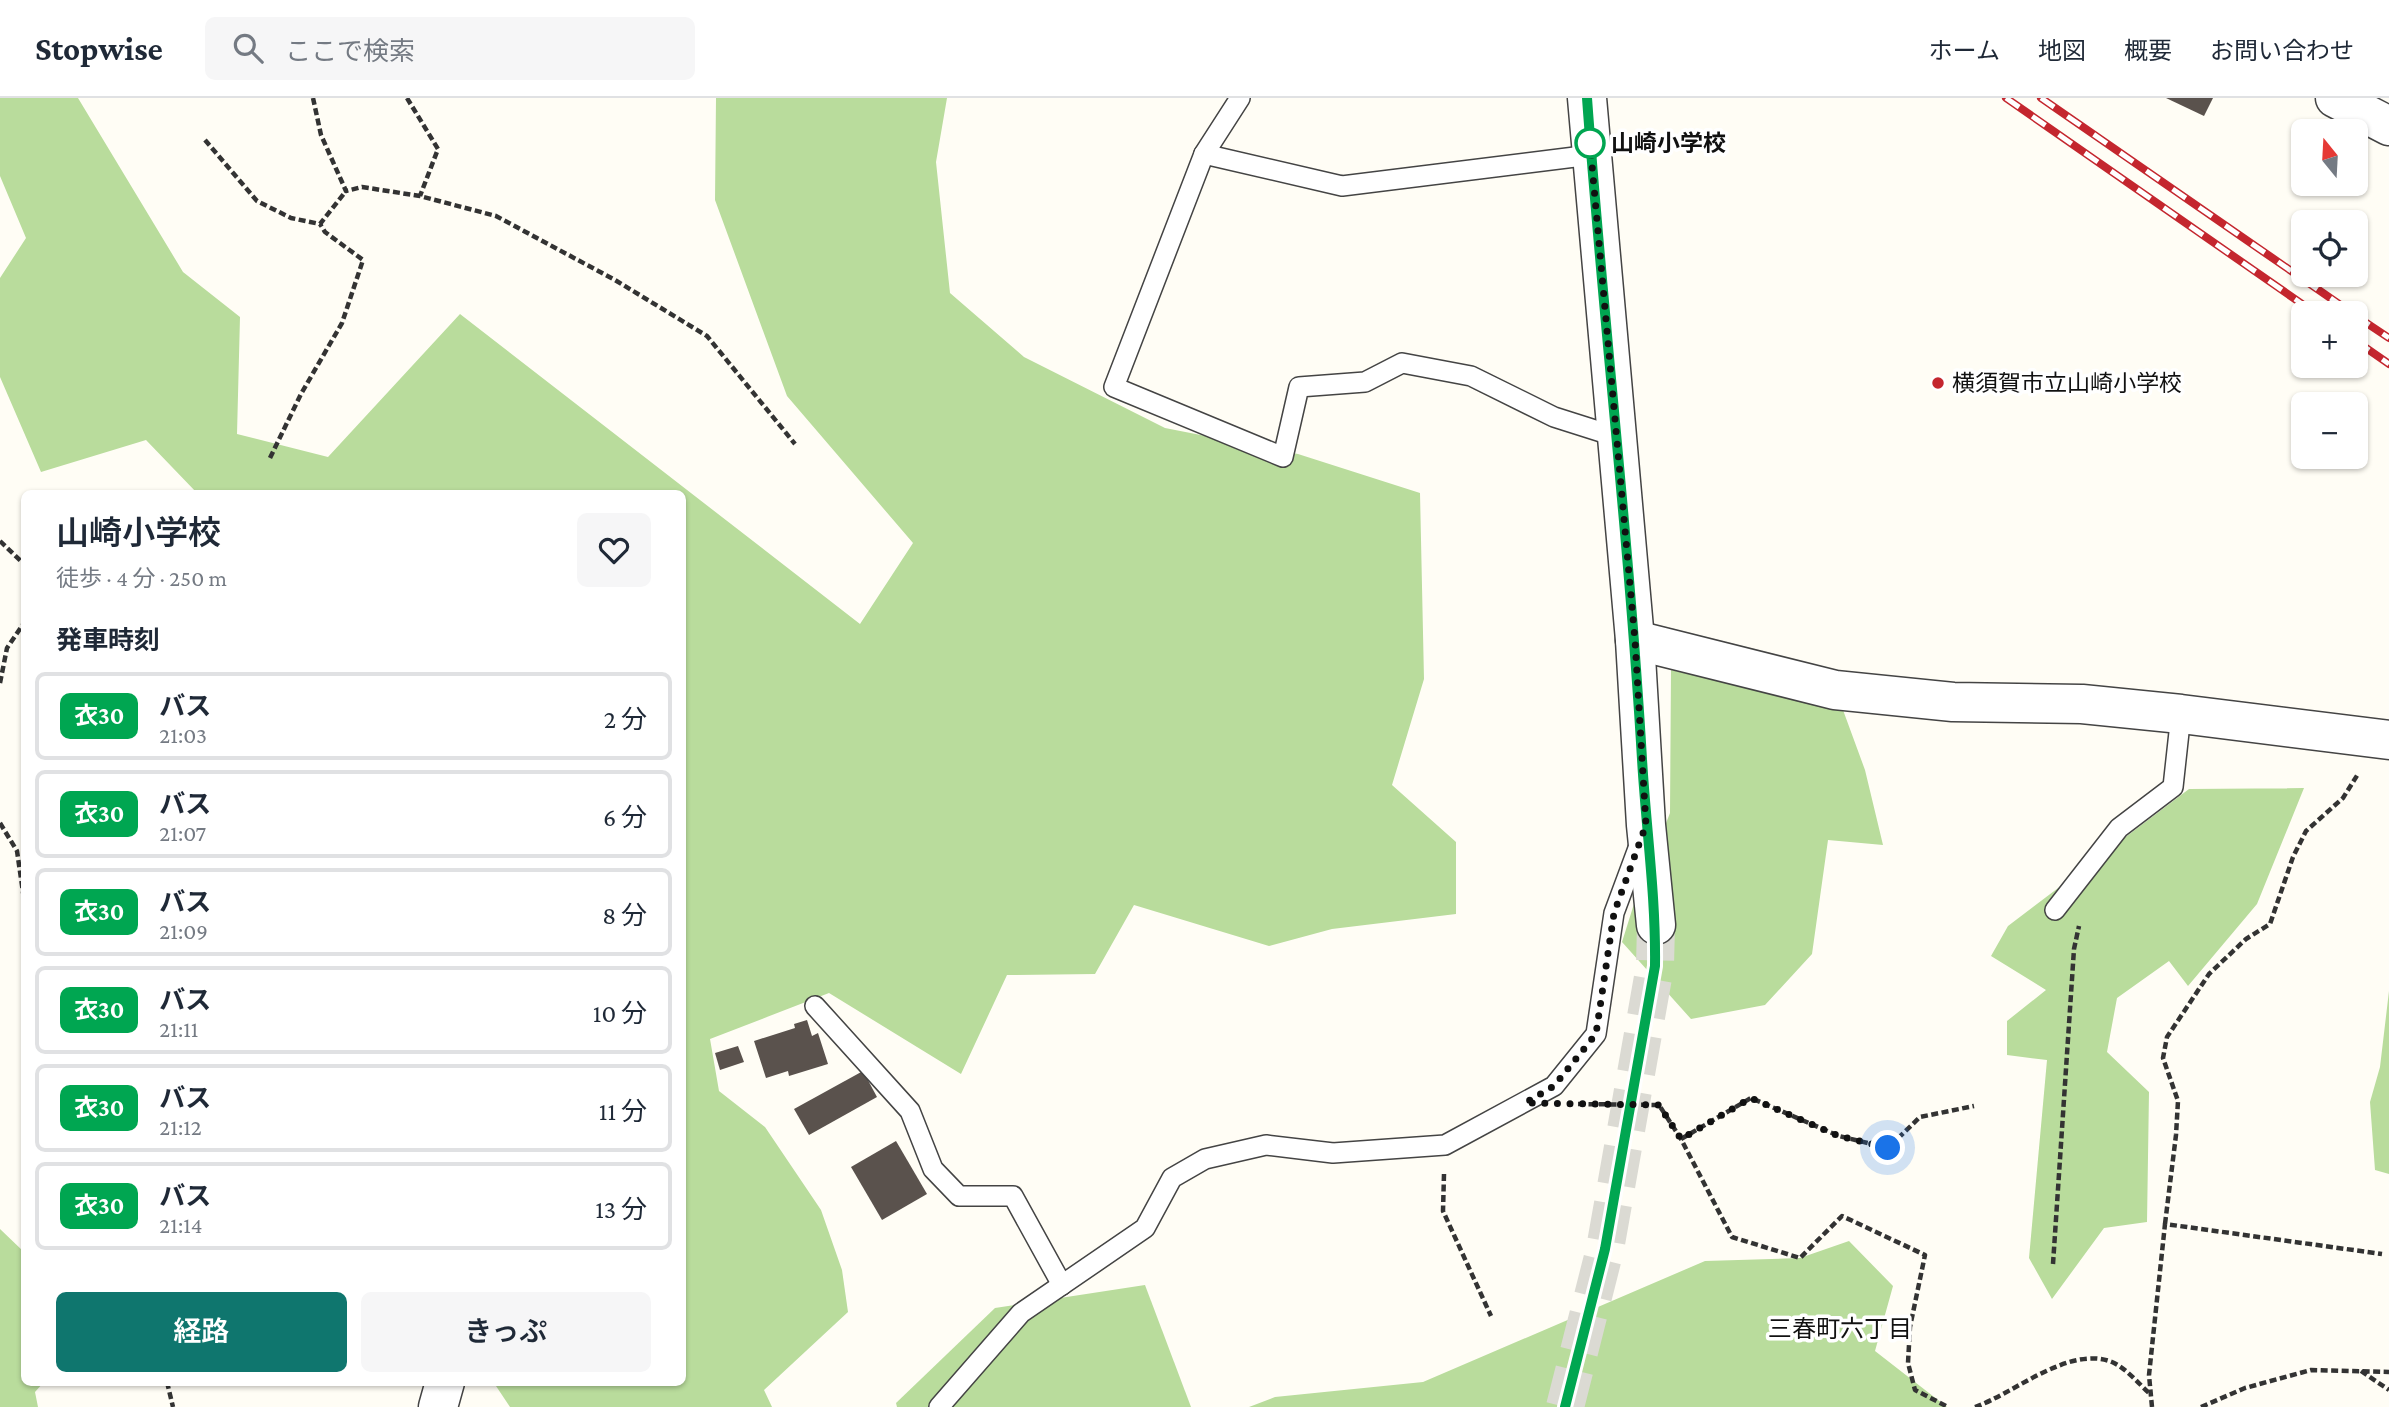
<!DOCTYPE html>
<html lang="ja">
<meta charset="utf-8">
<style>
body{margin:0;font-family:"Crimson Pro","Noto Sans JP",serif;background:#f6f6f7;color:#1f2937;height:100vh;display:flex;flex-direction:column;font-size:26px;white-space:nowrap}
*{box-sizing:border-box;margin:0}
p{font-size:23px;color:#747a83}
.icon{flex:none;width:38px;height:38px;fill:none;stroke:currentColor;stroke-width:2;stroke-linecap:round;stroke-linejoin:round}
.map{position:relative;flex:1;overflow:hidden}
.details{position:absolute;left:21px;top:392px;width:665px;height:896px;display:flex;flex-direction:column;background:#fff;border-radius:10px;box-shadow:0 2px 5px #0004}
.details>*{flex:none}
.badge{padding:0 14px;border-radius:10px;font-size:24px;line-height:46px}
.needle{width:46px;rotate:342deg}
.fabs{position:absolute;left:2291px;top:21px;display:grid;gap:14px}
.fabs a{display:grid;place-items:center;width:77px;height:77px;border-radius:10px;background:#fff;box-shadow:0 2px 5px #0004;font-size:35px}
.you{position:absolute;width:35px;height:35px;margin:-18px;border:5px solid #fff;border-radius:50%;background:#1a73e8;box-shadow:0 0 0 10px #1a73e833}
.map>.badge{position:absolute;translate:-50% -50%;box-shadow:0 0 0 4px #fff}
h2{padding:0 35px;font-size:26px;line-height:63px}
.round{display:grid;place-items:center;flex:none;width:74px;height:74px;border-radius:10px;background:#f6f6f7}
.head{display:flex;align-items:center;justify-content:space-between;height:119px;padding:0 35px}
h1{font-size:33px;font-weight:600;line-height:52px}
.action{display:flex;gap:14px;margin-top:auto;padding:14px 35px}
.action a{flex:1;height:80px;border-radius:10px;background:#0f766e;color:#fff;font-size:28px;font-weight:600;line-height:80px;text-align:center}
.action a+a{background:#f6f6f7;color:#1f2937}
ul{padding:0;list-style:none}
li{display:flex;align-items:center;gap:21px;height:88px;margin:0 14px 10px;padding:0 21px;border:4px solid #e0e1e3;border-radius:10px}
li div{flex:1}
li b{display:block;font-size:26px}
li em{font-style:normal}
li .badge{min-width:77px;font-weight:700;text-align:center}
header{display:flex;align-items:center;gap:42px;box-sizing:border-box;height:98px;padding:0 35px;background:#fff;border-bottom:2px solid #e0e1e3}
header strong{font-size:33px}
nav{display:flex;gap:38px;margin-inline-start:auto;font-size:24px}
.search{width:490px;height:63px;background:#f6f6f7;display:flex;align-items:center;gap:18px;box-sizing:border-box;padding:0 24px;border-radius:10px;color:#747a83;font-size:26px}
.map>svg:first-child{display:block}
.forest{fill:#b9dc9c}
.building{fill:#5a524d}
.lines{fill:none;stroke-linecap:round;stroke-linejoin:round}
.tertiary-tunnel{stroke:#dbdad3;stroke-width:38;stroke-dasharray:38 19;stroke-linecap:butt}
.service-casing{stroke:#444;stroke-width:22}
.minor-casing{stroke:#444;stroke-width:41}
.tertiary-casing{stroke:#444;stroke-width:41}
.path{stroke:#333;stroke-width:4.5;stroke-dasharray:7 3.5;stroke-linecap:butt}
.service{stroke:#fff;stroke-width:19}
.minor{stroke:#fff;stroke-width:38}
.tertiary{stroke:#fff;stroke-width:38}
.rail-casing{stroke:#c4262e;stroke-width:8}
.rail{stroke:#fff;stroke-width:5;stroke-dasharray:16;stroke-linecap:butt}
.line-casing{stroke:#fff;stroke-width:16}
.line{stroke:#00a651;stroke-width:10}
.walk{stroke:#111;stroke-width:7;stroke-dasharray:0 12.6}
.stop-dot{fill:#fff;stroke:#00a651;stroke-width:3.5}
.poi-dot{fill:#c4262e;stroke:#fff;stroke-width:2.5}
.labels{text-anchor:middle;stroke-width:7;stroke-linejoin:round;paint-order:stroke}
.stop-label{font-size:23px;font-weight:bold;fill:#111;stroke:#fff;text-anchor:start}
.poi-label{font-size:23px;fill:#111;stroke:#fff;text-anchor:start}
.neighbourhood-label{font-size:24px;fill:#111;stroke:#fff}
</style>
<header>
<strong>Stopwise</strong>
<div class="search"><svg class="icon" aria-label="search" viewBox="0 0 24 24"><circle cx="10" cy="10" r="6"/><path d="M15 15l6 6"/></svg>ここで検索</div>
<nav><a>ホーム</a><a>地図</a><a>概要</a><a>お問い合わせ</a></nav>
</header>
<div class="map">
<svg width="2389" height="1309" viewBox="0 0 2389 1309">
<rect width="100%" height="100%" fill="#fffdf5"/>
<g class="forest">
<path d="M0 0H78L183 174 240 219 237 336 328 359 460 216 860 526 913 445 787 298 715 102 716 0H947L936 64 950 195 1024 259 1165 330 1298 356 1420 395 1424 581 1392 687 1456 744V816L1332 831 1269 848 1134 807 1095 876 1007 877 961 976 829 895 710 941 719 993 765 1029 821 1112 842 1172 848 1214 764 1292 772 1309H510L494 1285 682 1284V396L197 395 146 342 41 374 0 279V180L26 140 0 78Z"/>
<path d="M1671 572 1843 612 1865 672 1883 747 1828 742 1812 856 1765 907 1691 921 1622 844 1633 809 1670 715Z"/>
<path d="M2304 690 2257 806 2188 888 2169 863 2117 900 2107 954 2149 994 2147 1124 2104 1130 2052 1201 2029 1160 2047 962 2007 957V923L2046 892 1991 858 2008 828 2189 691Z"/>
<path d="M2389 893V1076L2375 1072 2370 1004 2380 969Z"/>
<path d="M0 1131 24 1154V1284L43 1285 35 1294 38 1309H0Z"/>
<path d="M1849 1143 1893 1188 1875 1253 1947 1309H1249L1275 1299 1423 1284 1705 1163 1800 1160Z"/>
<path d="M1145 1187 1191 1309H897L896 1305 995 1210Z"/>
</g>
<g class="building">
<path d="M2166 0H2213L2204 18Z"/>
<path d="M807 922 812 938 818 935 828 966 789 978 788 973 766 980 754 943 795 930 794 926Z"/>
<path d="M738 948 744 964 720 972 715 955Z"/>
<path d="M863 973 877 999 809 1037 794 1011Z"/>
<path d="M896 1043 927 1096 882 1122 851 1069Z"/>
</g>
<g class="lines">
<path class="tertiary-tunnel" d="M1565 1309 1605 1151 1655 868 1656 827"/>
<defs>
<g id="service">
<path d="M1240 0 1204 56 1114 289 1283 359 1299 289 1365 284 1402 265 1471 278 1554 319 1617 339"/>
<path d="M1204 56 1342 88 1591 57"/>
<path d="M2055 812 2119 730 2173 689 2181 616"/>
<path d="M815 908 910 1013 933 1071 959 1098H1013L1062 1187"/>
<path d="M939 1309 1021 1215 1145 1130 1172 1080 1205 1061 1266 1047 1333 1055 1445 1047 1554 988 1596 936 1614 815 1640 745"/>
</g>
<g id="minor">
<path d="M2335 0 2389 28"/>
<path d="M1635 542 1835 592 1953 604 2082 606 2181 616 2389 642"/>
<path d="M438 1309 445 1284"/>
</g>
<path id="tertiary" d="M1587 0 1635 542 1646 727 1656 827"/>
</defs>
<use href="#service" class="service-casing"/>
<use href="#minor" class="minor-casing"/>
<use href="#tertiary" class="tertiary-casing"/>
<g class="path">
<path d="M313 0 321 37 346 93 362 89 420 98 496 118 615 182 707 238 795 346"/>
<path d="M407 0 438 51 420 98"/>
<path d="M205 42 257 103 291 120 320 126 346 93"/>
<path d="M270 360 301 296 342 225 363 162 325 134 320 126"/>
<path d="M0 443 24 466"/>
<path d="M0 585 7 550 24 525"/>
<path d="M0 725 17 753 24 801"/>
<path d="M1578 1006 1659 1007 1681 1041 1732 1139 1800 1160 1842 1118 1925 1157 1910 1229 1908 1265 1915 1292 1948 1309"/>
<path d="M1681 1041 1751 1000 1839 1038 1888 1050 1920 1019 1974 1008"/>
<path d="M1444 1076 1443 1113 1491 1218"/>
<path d="M2165 1126 2176 1037 2178 1003 2163 960 2167 939 2209 876 2246 841 2270 826 2293 759 2306 733 2343 700 2358 676"/>
<path d="M2053 1166 2074 851 2079 828"/>
<path d="M2361 1273 2389 1292"/>
<path d="M167 1284 173 1309"/>
<path d="M1975 1309C2015 1295 2069 1247 2112 1264 2126 1270 2139 1286 2150 1296"/>
<path d="M2152 1309 2149 1277 2165 1126 2382 1156"/>
<path d="M2201 1309 2245 1290 2311 1272 2389 1274"/>
</g>
<use href="#service" class="service"/>
<use href="#minor" class="minor"/>
<use href="#tertiary" class="tertiary"/>
<defs>
<g id="rail">
<path d="M2006 0 2315 215"/>
<path d="M2041 0 2352 215"/>
<path d="M2356 218 2389 240"/>
<path d="M2356 243 2389 266"/>
</g>
</defs>
<use href="#rail" class="rail-casing"/>
<use href="#rail" class="rail"/>
</g>
<g class="lines">
<defs>
<path id="line" d="M1565 1309 1605 1151 1655 868C1656 799 1646 730 1642 661 1629 440 1603 221 1587 0"/>
</defs>
<use href="#line" class="line-casing"/>
<use href="#line" class="line"/>
<path class="walk" d="M1590 45 1635 542 1646 727 1614 815 1596 936 1554 988 1525 1005 1659 1007 1681 1041 1751 1000 1839 1038 1888 1050"/>
</g>
<circle class="stop-dot" cx="1590" cy="45" r="14"/>
<circle class="poi-dot" cx="1938" cy="285" r="7"/>
<g class="labels">
<g class="stop-label">
<text x="1611" y="53">山崎小学校</text>
</g>
<g class="poi-label">
<text x="1952" y="293">横須賀市立山崎小学校</text>
</g>
<g class="neighbourhood-label">
<text x="1840" y="1239">三春町六丁目</text>
</g>
</g>
</svg>
<div class="fabs">
<a><svg class="needle" viewBox="-14 -14 28 28"><path d="M0-13l5 13h-10z" fill="#e53935"/><path d="M0 13l5-13h-10z" fill="#747a83"/></svg></a>
<a><svg class="icon" aria-label="locate" viewBox="0 0 24 24"><circle cx="12" cy="12" r="6"/><path d="M12 2v4M12 18v4M2 12h4M18 12h4"/></svg></a>
<a>+</a>
<a>−</a>
</div>
<div class="you" style="left:1888px;top:1050px"></div>
<section class="details">
<div class="head"><div><h1>山崎小学校</h1><p>徒歩 · 4 分 · 250 m</p></div><a class="round"><svg class="icon" aria-label="heart" viewBox="0 0 24 24"><path d="M12 20l-8-8c-3-5 5-10 8-4 3-6 11-1 8 4z"/></svg></a></div>
<h2>発車時刻</h2>
<ul>
<li><span class="badge" style="background:#00a651;color:#fff">衣30</span><div><b>バス</b><p>21:03</p></div><em>2 分</em></li>
<li><span class="badge" style="background:#00a651;color:#fff">衣30</span><div><b>バス</b><p>21:07</p></div><em>6 分</em></li>
<li><span class="badge" style="background:#00a651;color:#fff">衣30</span><div><b>バス</b><p>21:09</p></div><em>8 分</em></li>
<li><span class="badge" style="background:#00a651;color:#fff">衣30</span><div><b>バス</b><p>21:11</p></div><em>10 分</em></li>
<li><span class="badge" style="background:#00a651;color:#fff">衣30</span><div><b>バス</b><p>21:12</p></div><em>11 分</em></li>
<li><span class="badge" style="background:#00a651;color:#fff">衣30</span><div><b>バス</b><p>21:14</p></div><em>13 分</em></li>
</ul>
<div class="action"><a>経路</a><a>きっぷ</a></div>
</section>
</div>
